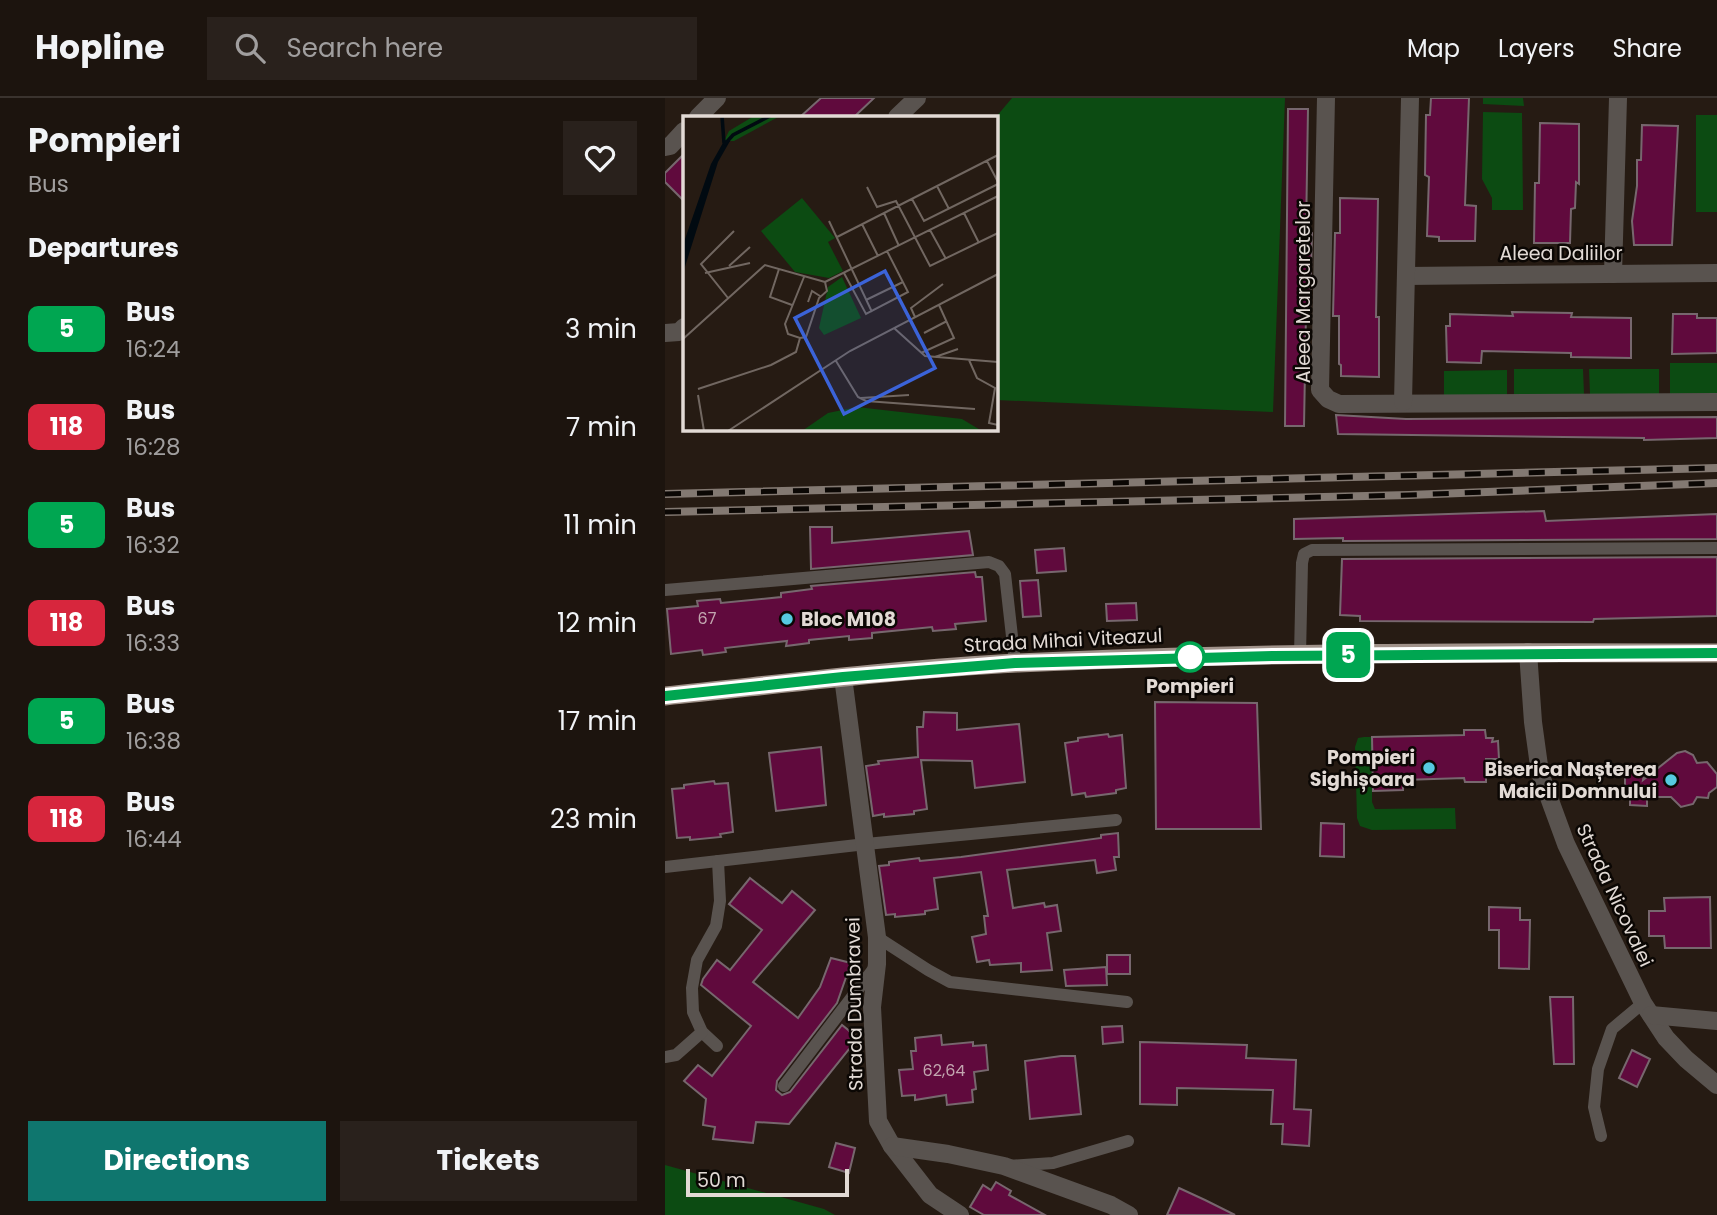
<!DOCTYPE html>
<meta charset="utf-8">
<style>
body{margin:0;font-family:Poppins,sans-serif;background:#29211c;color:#f1f3f6;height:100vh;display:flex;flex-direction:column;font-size:26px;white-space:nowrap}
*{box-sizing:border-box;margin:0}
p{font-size:23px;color:#a09e9e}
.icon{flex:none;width:38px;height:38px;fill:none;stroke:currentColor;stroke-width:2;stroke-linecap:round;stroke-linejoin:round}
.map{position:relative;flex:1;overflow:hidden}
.sheet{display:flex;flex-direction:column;background:#1c140e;width:665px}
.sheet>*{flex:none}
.badge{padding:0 14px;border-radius:10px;font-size:24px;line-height:46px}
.scale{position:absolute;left:21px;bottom:18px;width:163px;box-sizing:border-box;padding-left:7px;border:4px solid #e2dad5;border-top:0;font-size:19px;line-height:24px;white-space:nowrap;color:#e2dad5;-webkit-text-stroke:5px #0b0704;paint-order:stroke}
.map>.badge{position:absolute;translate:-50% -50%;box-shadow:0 0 0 4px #fff}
h2{padding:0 28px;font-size:26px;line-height:63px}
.round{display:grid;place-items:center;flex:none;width:74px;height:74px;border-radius:0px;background:#29211c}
.headline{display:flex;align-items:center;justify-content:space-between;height:119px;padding:0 28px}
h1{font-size:33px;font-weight:700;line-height:52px}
.action{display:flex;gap:14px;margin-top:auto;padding:14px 28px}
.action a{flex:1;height:80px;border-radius:0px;background:#0f766e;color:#fff;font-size:28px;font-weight:700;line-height:80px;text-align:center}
.action a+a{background:#29211c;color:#f1f3f6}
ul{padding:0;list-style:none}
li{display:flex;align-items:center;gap:21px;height:98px;padding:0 28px}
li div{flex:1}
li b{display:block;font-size:26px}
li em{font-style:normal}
li .badge{min-width:77px;font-weight:700;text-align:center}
header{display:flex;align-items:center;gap:42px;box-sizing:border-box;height:98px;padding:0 35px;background:#1c140e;border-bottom:2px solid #3a332e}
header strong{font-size:33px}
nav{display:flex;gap:38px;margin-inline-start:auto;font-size:24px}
.search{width:490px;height:63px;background:#29211c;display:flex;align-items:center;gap:18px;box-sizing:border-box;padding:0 24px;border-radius:0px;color:#a09e9e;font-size:26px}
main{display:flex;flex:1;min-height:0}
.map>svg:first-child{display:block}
.green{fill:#0c4b12}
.building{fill:#600a3d;stroke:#77676e;stroke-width:2}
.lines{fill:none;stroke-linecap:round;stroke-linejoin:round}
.service{stroke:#59534f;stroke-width:12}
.minor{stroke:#59534f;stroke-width:18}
.trunk{stroke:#a0928a;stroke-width:19}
.rail-casing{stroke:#837972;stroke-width:8}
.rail{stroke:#0b0704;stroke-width:5;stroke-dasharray:16;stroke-linecap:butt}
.line-casing{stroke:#fff;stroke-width:16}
.line{stroke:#00a651;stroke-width:10}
.poi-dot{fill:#56c9e0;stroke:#0b0704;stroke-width:2.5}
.stop-dot{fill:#fff;stroke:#00a651;stroke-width:3.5}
.labels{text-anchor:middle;stroke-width:5;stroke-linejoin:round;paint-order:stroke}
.number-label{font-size:16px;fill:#c2a6af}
.street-label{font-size:19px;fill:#e2dad5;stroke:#0b0704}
.poi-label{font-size:19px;font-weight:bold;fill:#e2dad5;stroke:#0b0704;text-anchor:end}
.stop-label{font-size:19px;font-weight:bold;fill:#e2dad5;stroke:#0b0704}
.inset-river{fill:none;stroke:#010a11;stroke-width:3.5}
.inset-road{fill:none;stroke:#716761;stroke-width:2}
.view{fill:#3b63d8;fill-opacity:0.15;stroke:#3b63d8;stroke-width:3.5}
.inset-edge{fill:none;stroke:#e2dad5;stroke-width:3.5}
</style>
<header>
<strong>Hopline</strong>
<div class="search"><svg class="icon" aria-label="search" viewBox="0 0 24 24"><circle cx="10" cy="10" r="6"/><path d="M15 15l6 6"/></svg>Search here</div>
<nav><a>Map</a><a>Layers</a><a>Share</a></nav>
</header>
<main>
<section class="sheet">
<div class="headline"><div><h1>Pompieri</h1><p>Bus</p></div><a class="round"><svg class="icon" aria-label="heart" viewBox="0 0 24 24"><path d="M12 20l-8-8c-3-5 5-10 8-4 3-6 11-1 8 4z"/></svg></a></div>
<h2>Departures</h2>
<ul>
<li><span class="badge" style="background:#00a651;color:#fff">5</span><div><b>Bus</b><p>16:24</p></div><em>3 min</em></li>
<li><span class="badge" style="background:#d7263d;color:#fff">118</span><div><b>Bus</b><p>16:28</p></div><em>7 min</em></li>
<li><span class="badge" style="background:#00a651;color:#fff">5</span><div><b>Bus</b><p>16:32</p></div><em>11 min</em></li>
<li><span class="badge" style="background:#d7263d;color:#fff">118</span><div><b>Bus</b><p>16:33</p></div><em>12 min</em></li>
<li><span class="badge" style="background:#00a651;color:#fff">5</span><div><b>Bus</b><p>16:38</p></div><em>17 min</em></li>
<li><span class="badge" style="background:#d7263d;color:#fff">118</span><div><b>Bus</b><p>16:44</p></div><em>23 min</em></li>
</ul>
<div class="action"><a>Directions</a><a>Tickets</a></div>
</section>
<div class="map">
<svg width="1052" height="1117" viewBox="0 0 1052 1117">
<rect width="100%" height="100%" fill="#261b13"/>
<g class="green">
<path d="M347 0H620L608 314 331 302V19Z"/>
<path d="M818 0H858L859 8 818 6Z"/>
<path d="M818 14 857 15 858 112H827V100L817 81Z"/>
<rect x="1031" y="17" width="21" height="97"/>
<path d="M1005 265H1052V295L1005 296Z"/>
<path d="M849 271H918L919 296 849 297Z"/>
<path d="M924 271H994V296H925Z"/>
<path d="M842 272V297L779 298V273Z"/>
<path d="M699 639H707V704L710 711 790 710 791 731 707 732 695 728 692 720 690 649 693 640Z"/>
<path d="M0 1067 159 1111 170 1117H0Z"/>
</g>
<g class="building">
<path d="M156 0H209L189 19H135Z"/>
<path d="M766 0H804L800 107 811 108 810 143H774V139L762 138 764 79 760 77 761 17H765Z"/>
<path d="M623 11H643L641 135H647L645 213 641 214 639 328H620Z"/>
<path d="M875 25 914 26V86L911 84 910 110 906 111 905 145H869L870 85H874Z"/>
<path d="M977 27 1013 28 1007 147H969L967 123 972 88V62H976Z"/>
<path d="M19 56V103L0 84V75Z"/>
<path d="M675 100 713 101 711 219H714V279L676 278V267L674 266V218H668L670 135H675Z"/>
<path d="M847 214 907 215 906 219 966 220V260L906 259V255L817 253 816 265 782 264 781 228H785V216L848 218Z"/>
<path d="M1008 216H1032V220H1052V255L1007 256Z"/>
<path d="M671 317 741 321 1052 319V340L979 342V340L673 336Z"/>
<path d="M879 413 881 423 1052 416V441L678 443V440L629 441V421Z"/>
<path d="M145 429H167V445L304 433 308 457 146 471Z"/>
<path d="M399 450 401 473 372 475 370 452Z"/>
<path d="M1052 459V518L929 521 928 524 695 523V518L675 517 677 461Z"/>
<path d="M310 474 311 479H317L321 523 290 526 291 531 268 533 267 529 207 535V540L184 542V538L144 542V545L121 548 122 543 60 550 61 554 38 557 37 552 6 556 2 511 33 508 32 503 55 501 56 505 116 499V495L147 491 146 488Z"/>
<path d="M373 482 376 518 358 519 355 483Z"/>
<path d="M471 505 472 522 442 523 441 506Z"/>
<path d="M490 604 592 605 596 731H491Z"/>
<path d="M259 614 292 615V632L354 626 360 684 310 690 307 663 256 662 262 711 249 713V716L219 719V716L208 718 201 668 214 666 213 663 253 659 252 629H258Z"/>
<path d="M799 632H820L821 640H828L827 644 833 643 834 661H821V684H800L799 680 738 682V692L708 693 707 639 799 637Z"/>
<path d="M443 636 444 639 457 637 461 690 451 692V695L421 699 420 695 407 697 400 645 413 643V640Z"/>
<path d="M156 649 161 707 111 713 104 655Z"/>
<path d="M1020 653 1028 657 1032 665 1042 664 1052 676V689L1044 695 1043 700 1032 699 1028 706 1016 709 1006 699H982V708L965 707V699H956L964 693H960V672L980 671 978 682 1012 655Z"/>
<path d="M49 683 50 686 63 685 68 734 55 736 56 739 25 742V739L12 740 7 691 19 690V687Z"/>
<path d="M656 725 679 726V759L655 758Z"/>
<path d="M453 735 454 759H449L451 772 432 775 430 762 342 772 348 810 379 805 380 809 392 807 396 833 382 835 387 872 356 874V865L325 867 324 862 312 864 307 839 321 836 319 818H323L316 774 269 780 273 811 260 813V816L230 819V816L221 817 214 768 224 767V764L254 760 255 763 296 759 436 740V737Z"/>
<path d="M85 780 117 805 127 793 150 812 88 884 133 920 155 889 166 860 186 865 172 905 112 983 111 992 117 997 125 994 177 927 193 940 124 1026 91 1024 88 1045 48 1041 50 1029 38 1027 41 1001 19 983 33 967 47 978 86 928 36 887 38 881 52 862 65 872 97 832 64 806Z"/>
<path d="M1045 799 1046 850H1000L999 838H984V813H1000L999 800Z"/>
<path d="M824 809 855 810V822H865L864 871 834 870V832H824Z"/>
<rect x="442" y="857" width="23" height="19"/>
<path d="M441 869 442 887 401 888 399 872Z"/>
<path d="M885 899H908L909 966H889Z"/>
<path d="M457 928 458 944 438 946 437 929Z"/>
<path d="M276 937 277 947 308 944V948L321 947 323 972 309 974 311 991 307 992 308 1004 282 1007 281 997 250 1002V997L237 998 234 972 248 971 246 953H251L250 940Z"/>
<path d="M475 944 582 947 581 960 631 962 629 1011 646 1012 644 1048 617 1046 618 1026H606L608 992 512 990V1007L475 1006Z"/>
<path d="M967 952 985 961 972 989 954 980Z"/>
<path d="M396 958H410L416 1016 365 1021 360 963Z"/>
<path d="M171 1045 190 1050 184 1075 164 1069Z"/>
<path d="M331 1084 346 1093 344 1097 380 1117H319L305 1109 318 1087 326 1092Z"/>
<path d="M514 1090 540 1102 570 1117H502Z"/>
</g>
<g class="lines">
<g class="service">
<path d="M0 492 324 464 334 468 340 476 350 565"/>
<path d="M635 557 637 465 639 456 647 452 1052 450"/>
<path d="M0 769 201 746 451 722"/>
<path d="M212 839 263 872 285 884 462 904"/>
<path d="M52 948 37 934 28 914 27 890 32 862 51 828 55 803 53 763"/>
<path d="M0 959 11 957 37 934"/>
<path d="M119 988 210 869"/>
<path d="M936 1038 929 1009 933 971 947 931 978 905"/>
<path d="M344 1068 388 1065 463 1043"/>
</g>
<g class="minor">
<path d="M661 0 655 292 663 301 674 306 1052 304"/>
<path d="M33 19 52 0"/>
<path d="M232 19 252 0"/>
<path d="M0 49 5 48 19 33"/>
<path d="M948 176 953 0"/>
<path d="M741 178 1052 175"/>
<path d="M0 235 14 234 19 229"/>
<path d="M738 304 745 0"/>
<path d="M863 554 868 624 875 675 901 746 978 905 1001 940 1021 961 1052 987"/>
<path d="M178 579 212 839V866L207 909 213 1023 227 1048 265 1097 295 1117"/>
<path d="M986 917 1052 923"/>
<path d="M227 1048 283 1056 339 1068 446 1107 464 1117"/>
</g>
<path class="trunk" d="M0 598C117 586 235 571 353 565 586 554 819 554 1052 555"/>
<defs>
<g id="rail">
<path d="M0 396 1052 370"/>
<path d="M0 414 744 397 1052 385"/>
</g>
</defs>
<use href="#rail" class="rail-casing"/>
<use href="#rail" class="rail"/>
</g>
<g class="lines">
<defs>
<path id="line" d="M0 598 178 579 350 565 608 558 1052 555"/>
</defs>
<use href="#line" class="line-casing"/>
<use href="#line" class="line"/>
</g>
<g class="poi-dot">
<circle cx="122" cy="521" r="7"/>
<circle cx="764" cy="670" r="7"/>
<circle cx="1006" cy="682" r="7"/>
</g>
<circle class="stop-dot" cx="525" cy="559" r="14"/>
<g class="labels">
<g class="number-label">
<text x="42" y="526">67</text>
<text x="279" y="978">62,64</text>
</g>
<g class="street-label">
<text x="896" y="162">Aleea Daliilor</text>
<text transform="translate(638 194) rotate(-90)" y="7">Aleea Margaretelor</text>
<text transform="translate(398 542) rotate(-3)" y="7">Strada Mihai Viteazul</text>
<text transform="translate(950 797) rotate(65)" y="7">Strada Nicovalei</text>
<text transform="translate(189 906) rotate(-91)" y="7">Strada Dumbravei</text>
</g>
<g class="poi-label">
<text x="136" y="528" text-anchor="start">Bloc M108</text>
<text x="750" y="666">Pompieri<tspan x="750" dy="22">Sighișoara</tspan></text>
<text x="992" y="678">Biserica Nașterea<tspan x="992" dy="22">Maicii Domnului</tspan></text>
</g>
<g class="stop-label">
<text x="525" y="595">Pompieri</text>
</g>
</g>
<g transform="translate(18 18)">
<rect width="315" height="315" fill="#261b13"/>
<path d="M71 0H97L51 25H41L46 15ZM119 82 152 122 145 126 160 155 146 162 112 156 78 115ZM159 161 178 202 141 219 136 212 145 171ZM174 291 279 303 299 315H119L145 297Z" fill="#0c4b12"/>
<path d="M41 25H47L35 46 0 157 1 126 28 48Z" fill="#010a11"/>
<path class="inset-river" d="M39 0 41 27M41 29 50 19 87 0"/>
<path class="inset-road" d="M304 45 315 66M254 70 266 93M184 71 194 91 213 85 247 150 315 117M229 83 241 105 315 68M201 97 216 130M281 97 296 127M146 105 189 196M179 108 195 140M247 114 263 143M154 121 315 39M46 150 67 131M96 153 87 181 109 189M22 157 67 147M161 157 183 198 225 176 204 135M121 161 102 208 105 218 117 222 123 221 136 182 144 175 142 166M142 166 315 80M45 182 18 148 51 115M183 184 220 166M125 186 129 175 137 180M232 201 228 192 260 168M211 212 242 240 315 246M241 217 264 205M0 223 82 149 142 166M238 237 271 222 256 189M252 241 275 233M286 244 294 262 312 272 306 307 315 309M153 245 175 281 183 285 292 293M15 273 88 249 113 236 117 222M15 279 21 315M178 282 226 279M45 315 167 235 315 158"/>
<path class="view" d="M202 155 252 252 161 298 112 202Z"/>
<rect width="315" height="315" class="inset-edge"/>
</g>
</svg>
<div class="scale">50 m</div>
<b class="badge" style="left:683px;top:557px;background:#00a651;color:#fff">5</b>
</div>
</main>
